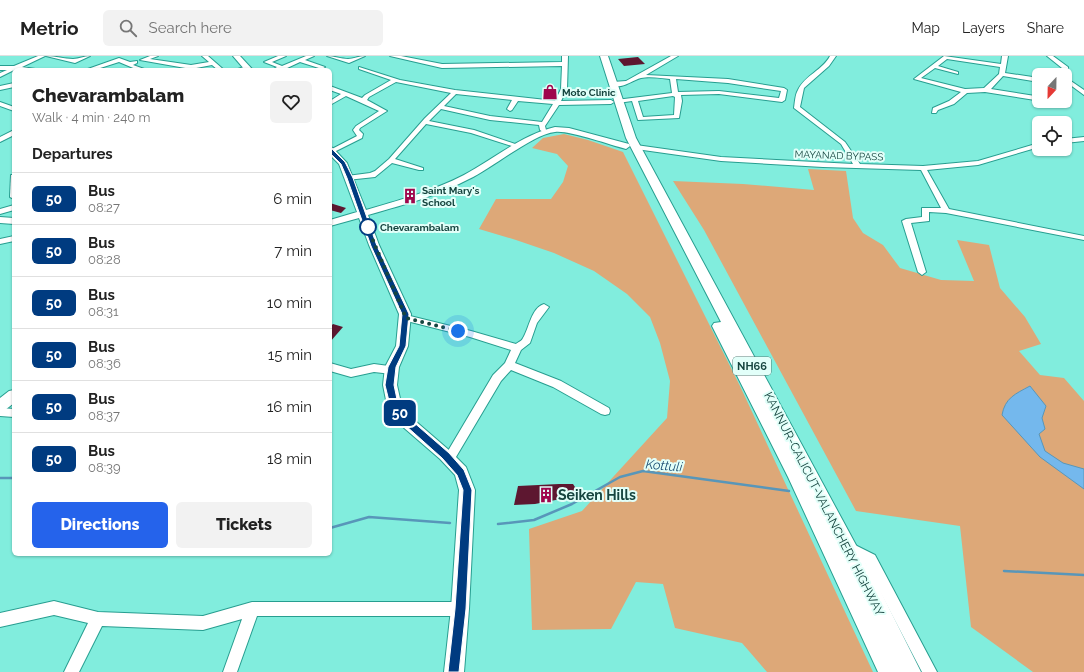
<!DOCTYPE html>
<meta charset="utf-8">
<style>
body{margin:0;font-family:Raleway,sans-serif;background:#f2f2f2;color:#222;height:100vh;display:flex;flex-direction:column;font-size:15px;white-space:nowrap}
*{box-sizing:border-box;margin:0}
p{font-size:13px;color:#767676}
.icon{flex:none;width:22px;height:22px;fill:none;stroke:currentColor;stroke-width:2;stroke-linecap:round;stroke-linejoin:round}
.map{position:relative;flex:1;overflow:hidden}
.drawer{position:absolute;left:12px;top:12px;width:320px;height:488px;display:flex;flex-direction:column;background:#fff;border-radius:6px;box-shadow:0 1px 3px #0004}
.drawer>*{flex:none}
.badge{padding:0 8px;border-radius:6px;font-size:14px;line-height:26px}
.needle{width:26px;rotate:202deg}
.fabs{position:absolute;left:1032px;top:12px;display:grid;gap:8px}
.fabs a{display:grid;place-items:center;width:40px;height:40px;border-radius:6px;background:#fff;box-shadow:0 1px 3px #0004;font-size:20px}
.you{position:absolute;width:20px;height:20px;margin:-10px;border:3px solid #fff;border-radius:50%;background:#1a73e8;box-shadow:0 0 0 6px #1a73e833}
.map>.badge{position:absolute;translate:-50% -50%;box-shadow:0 0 0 2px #fff}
h2{padding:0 20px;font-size:15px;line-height:36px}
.round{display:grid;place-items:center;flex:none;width:42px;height:42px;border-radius:6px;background:#f2f2f2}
.head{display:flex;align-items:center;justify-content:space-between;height:68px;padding:0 20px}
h1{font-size:19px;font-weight:800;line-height:30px}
.primary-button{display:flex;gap:8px;margin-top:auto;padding:8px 20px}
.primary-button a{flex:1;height:46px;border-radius:6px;background:#2563eb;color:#fff;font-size:16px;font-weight:800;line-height:46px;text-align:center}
.primary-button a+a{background:#f2f2f2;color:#222}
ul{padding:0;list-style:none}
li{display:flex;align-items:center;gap:12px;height:52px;padding:0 20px;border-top:1px solid #e0e0e0}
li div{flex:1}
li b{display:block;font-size:15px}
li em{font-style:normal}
li .badge{min-width:44px;font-weight:700;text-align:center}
header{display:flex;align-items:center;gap:24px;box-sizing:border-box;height:56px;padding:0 20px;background:#fff;border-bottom:1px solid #e0e0e0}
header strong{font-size:19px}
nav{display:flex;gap:22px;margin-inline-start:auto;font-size:14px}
.search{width:280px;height:36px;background:#f2f2f2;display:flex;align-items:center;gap:10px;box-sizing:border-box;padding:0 14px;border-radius:6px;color:#767676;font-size:15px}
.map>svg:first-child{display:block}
.green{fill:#dda878}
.water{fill:#74b8ed;stroke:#5896b9}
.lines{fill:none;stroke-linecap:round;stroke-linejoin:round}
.stream{stroke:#5896b9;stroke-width:2.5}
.building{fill:#5d1730}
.minor-casing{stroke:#279e90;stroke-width:2}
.major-casing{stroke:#279e90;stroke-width:2}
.highway-casing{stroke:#279e90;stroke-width:2}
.minor{fill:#fff;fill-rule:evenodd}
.major{fill:#fff;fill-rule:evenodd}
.highway{fill:#fff;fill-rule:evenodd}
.line{fill:#003b80;stroke:#fff}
.walk{stroke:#16453f;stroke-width:4;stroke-dasharray:0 7.2}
.stop-dot{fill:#fff;stroke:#003b80;stroke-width:2}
.labels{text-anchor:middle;stroke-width:4;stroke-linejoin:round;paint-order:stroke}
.far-poi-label{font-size:10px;font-weight:bold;fill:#16453f;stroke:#e2fff9;text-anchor:start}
.far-street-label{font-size:10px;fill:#16453f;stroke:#e2fff9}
.far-stop-label{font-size:10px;font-weight:bold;fill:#16453f;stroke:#e2fff9;text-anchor:start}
.shield{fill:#e2fff9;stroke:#537d77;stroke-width:1}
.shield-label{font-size:11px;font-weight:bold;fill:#16453f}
.street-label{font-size:12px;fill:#16453f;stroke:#e2fff9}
.water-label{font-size:13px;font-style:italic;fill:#1e5074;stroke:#e2fff9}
.near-poi-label{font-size:14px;font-weight:bold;fill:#16453f;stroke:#e2fff9;text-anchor:start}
</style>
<header>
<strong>Metrio</strong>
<div class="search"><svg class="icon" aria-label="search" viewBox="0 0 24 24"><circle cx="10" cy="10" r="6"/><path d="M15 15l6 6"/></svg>Search here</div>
<nav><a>Map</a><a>Layers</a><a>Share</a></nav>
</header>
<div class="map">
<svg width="1084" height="616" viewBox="0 0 1084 616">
<rect width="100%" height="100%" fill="#81eddd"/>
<g class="green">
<path d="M564 78 588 84 623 96 740 330 873 616H767L742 587 675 572 663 528 636 526 611 573 532 574 529 473 582 455 667 362 670 325 660 287 650 261 627 238 594 215 554 197 516 184 479 173 496 143H551L563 126 568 110 557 98 532 92 543 82Z"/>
<path d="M808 113 846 115 853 162 863 177 883 189 900 212 941 224 974 225 957 184 989 189 1000 232 1025 261 1041 288 1019 295 1040 319 1064 322 1084 345V616H1033L971 571 960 470 856 455 704 174 673 125 743 128 814 134Z"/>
</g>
<path class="water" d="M1030 330 1046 350 1042 362 1045 373 1039 378 1045 395 1063 407 1084 413V433L1040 401 1002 359C1005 342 1015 338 1030 330Z"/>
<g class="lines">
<g class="stream">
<path d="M0 422H14"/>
<path d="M498 468 534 464 572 448 620 421 643 415 789 435"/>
<path d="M330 472 369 461 450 467"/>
<path d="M1004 515 1084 519"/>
</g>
</g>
<g class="building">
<path d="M638 1 645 8 624 10 618 3Z"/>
<path d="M330 147 346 152 341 157 330 154Z"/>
<path d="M333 268 343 271 330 286V271Z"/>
<path d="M559 428H573L579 437 571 441 535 448 514 449 518 430Z"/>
</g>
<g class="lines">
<defs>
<g id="minor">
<path d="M38 0H45L22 11 42 14 16 13 0 21V17L7 14H0V10H14Z"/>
<path d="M46 0C56 0 64 3 73 3 79 3 84 0 90 0L75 7Z"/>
<path d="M150 0H158L150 3 191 9 209 6 202 0H208L224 14H218L212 9 191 13 140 4Z"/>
<path d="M278 0H286L272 6 282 10 306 0H314L305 4 325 11 322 13 300 6 285 13 272 14 277 11 264 6Z"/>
<path d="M327 0C334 0 341 3 348 3 353 3 359 0 365 0L349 7Z"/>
<path d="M390 0H401L442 8 562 6V0H568L567 33 561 45 611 44 614 46 611 48 559 49 545 70 546 74 543 76 540 74 539 69 490 64 441 53 429 65 474 74 521 90 518 92 471 77 426 68 395 103 423 112V114H419L392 107 375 121 347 124V120L370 117 375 115 389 103 425 62 451 37 396 26 369 41 367 44 387 55 360 72 359 74 363 78 362 82 330 98V94L357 80 353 74 356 70 379 55 346 40 330 49V45L341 38 330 34V30L362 42 365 39 391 24 359 13V11L400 24 455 34 555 45 561 33 562 10 442 12ZM456 38 512 44 507 53 510 55 512 54 518 45 553 48 542 66 490 60 444 50Z"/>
<path d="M671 0H678L646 19 728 23 784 32 787 34 785 44 782 46 719 38 681 39 682 45 679 62 638 64 632 45 618 47 615 45 616 44 672 37 670 23C662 22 649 20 641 22 632 24 621 35 610 28L613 26 626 25ZM676 23 728 27 781 35 779 42 719 35 678 36ZM673 40 675 41 674 59 643 61 638 45Z"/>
<path d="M830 0H836L829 10 804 32 800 51 845 86 860 108 923 110 978 105 1039 87V91L978 109 927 114 949 153 1084 180V184L946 157 929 156V165L911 167 926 216 922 219 918 216 902 165 906 163 922 161V152H941L921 114 823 111 721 105 636 93 633 91 636 89 721 101 853 108 841 88 794 52C795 46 795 39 798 34 805 19 823 14 830 0Z"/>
<path d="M944 0 1001 8 1002 0H1008L1005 17 1039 22V26L1003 20 991 33 1035 40 1038 42 1035 44 985 36 967 37 954 48 938 54 936 57H932L933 52 949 45 961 36 914 23ZM947 3 1000 11 999 18 984 32 965 33 921 22 935 12 958 18V16L938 10Z"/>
<path d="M1047 0H1053L1068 11V13L1064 16 1066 19 1065 20 1060 19 1058 15 1062 12Z"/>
<path d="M119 2 130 6 137 5V7L133 9 147 14H138L119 6 94 14H85Z"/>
<path d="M247 10 250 12 249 13 235 14Z"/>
<path d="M1065 21 1084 34V39L1065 25Z"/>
<path d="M14 27V31L0 34V30Z"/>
<path d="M0 46 14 51V55L0 50Z"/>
<path d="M14 74V79L0 86V81Z"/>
<path d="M1084 81V85L1065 87V83Z"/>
<path d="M11 119H14V143L10 141Z"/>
<path d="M14 149V154L0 158V153Z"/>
<path d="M14 180V185L0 188V183Z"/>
<path d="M544 248 549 251 537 267 530 287 521 294 515 307 561 325 609 352 610 355 609 358 605 359 601 358 553 331 511 314 501 325 453 406 449 408 445 406 443 403 445 400 493 319 505 307 511 294 470 281 403 264 401 262 403 260 406 259 471 275 516 288C518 286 522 285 523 282 529 273 531 252 544 248Z"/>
<path d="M330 307 351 313 374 308 396 311 397 314 396 317 392 318 374 316 351 321 330 315Z"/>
<path d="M0 352 14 353V361L0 360Z"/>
<path d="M849 486 875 499 937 616H922L865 507 844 496 843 492 844 488Z"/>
<path d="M54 545 98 556 203 560 252 546H460L465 548 467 553 465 558 460 560H257L237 616H223L242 563 203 574 102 570 79 616H64L88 567 54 559 0 571V557Z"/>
</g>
<g id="major">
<path d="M233 0H240L253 14H245Z"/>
<path d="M555 71 569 72 629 88 630 90 626 93C610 89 569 74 555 76 533 78 491 113 469 123 437 140 403 149 368 159L379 189 411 258 408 290 399 311 397 329 401 347 413 363 450 395 466 411 475 434 469 553 464 616H444L451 553 459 434 455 419 440 403 403 371 387 349 383 329 385 311 396 290 399 258 369 189 359 162 330 170V164L357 156 339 108 330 99V91L333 92 347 107 366 154C400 144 433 135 464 119 494 103 521 79 555 71Z"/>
<path d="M0 161 14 162V168L0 167Z"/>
<path d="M14 334V347L5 354 0 355V342L9 335Z"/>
</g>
<path id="highway" d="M600 0H608L636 82 876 526 921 616H878L788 421 712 270 714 267 721 266 626 82Z"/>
</defs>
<use href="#minor" class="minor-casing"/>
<use href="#major" class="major-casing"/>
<use href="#highway" class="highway-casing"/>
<use href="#minor" class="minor"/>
<use href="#major" class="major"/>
<use href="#highway" class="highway"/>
</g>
<path class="line" d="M328 93H332L345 106 353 122 377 190 409 258 406 290 396 311 394 329 398 348 411 364 449 397 464 414 472 434 466 553 459 616H448L455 553 463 434 457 419 442 402 405 369 390 349 385 329 388 311 399 290 402 258 371 190 347 122 341 108 328 95Z"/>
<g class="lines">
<path class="walk" d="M368 171 366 168 406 262 458 275"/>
</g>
<defs>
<symbol id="shop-bare" viewBox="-9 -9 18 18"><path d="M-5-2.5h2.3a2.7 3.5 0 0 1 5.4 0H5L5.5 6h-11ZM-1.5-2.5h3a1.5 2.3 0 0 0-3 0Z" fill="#9f064c" stroke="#e2fff9" stroke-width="2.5" paint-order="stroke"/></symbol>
<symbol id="building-bare" viewBox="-9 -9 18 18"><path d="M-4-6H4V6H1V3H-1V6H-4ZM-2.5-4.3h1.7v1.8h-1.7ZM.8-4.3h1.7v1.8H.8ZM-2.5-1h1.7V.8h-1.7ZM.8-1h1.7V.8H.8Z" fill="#9f064c" stroke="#e2fff9" stroke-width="2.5" paint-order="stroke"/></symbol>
</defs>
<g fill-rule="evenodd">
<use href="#shop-bare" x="539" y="25" width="22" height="22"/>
<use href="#building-bare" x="399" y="129" width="22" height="22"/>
<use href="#building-bare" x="535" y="428" width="22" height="22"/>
</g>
<circle class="stop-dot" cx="368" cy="171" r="8"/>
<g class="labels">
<g class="far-poi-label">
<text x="562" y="40">Moto Clinic</text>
<text x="422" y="138">Saint Mary's<tspan x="422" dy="12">School</tspan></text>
</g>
<g class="far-street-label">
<text transform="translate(839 99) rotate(2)" y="4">MAYANAD BYPASS</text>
</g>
<g class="far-stop-label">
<text x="380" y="175">Chevarambalam</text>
</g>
<rect class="shield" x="733" y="301" width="38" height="18" rx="3"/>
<g class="shield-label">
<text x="752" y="314">NH66</text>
</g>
<g class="street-label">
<text transform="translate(824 448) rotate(63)" y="4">KANNUR-CALICUT-VALANCHERY HIGHWAY</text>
</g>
<g class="water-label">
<text transform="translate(664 409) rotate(5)" y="5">Kottuli</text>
</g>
<g class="near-poi-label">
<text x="558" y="444">Seiken Hills</text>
</g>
</g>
</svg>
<div class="fabs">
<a><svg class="needle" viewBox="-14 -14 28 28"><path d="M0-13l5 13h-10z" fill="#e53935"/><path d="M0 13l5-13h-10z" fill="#767676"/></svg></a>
<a><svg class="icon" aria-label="locate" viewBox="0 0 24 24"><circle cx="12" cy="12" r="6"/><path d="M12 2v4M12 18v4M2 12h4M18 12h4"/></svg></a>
</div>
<div class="you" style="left:458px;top:275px"></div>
<b class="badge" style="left:400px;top:357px;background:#003b80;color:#fff">50</b>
<section class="drawer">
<div class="head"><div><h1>Chevarambalam</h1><p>Walk · 4 min · 240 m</p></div><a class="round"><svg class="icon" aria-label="heart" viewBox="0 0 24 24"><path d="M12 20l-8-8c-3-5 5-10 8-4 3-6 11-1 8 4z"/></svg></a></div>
<h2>Departures</h2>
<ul>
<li><span class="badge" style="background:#003b80;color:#fff">50</span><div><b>Bus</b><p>08:27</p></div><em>6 min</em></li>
<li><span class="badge" style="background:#003b80;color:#fff">50</span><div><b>Bus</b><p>08:28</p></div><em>7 min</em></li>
<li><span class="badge" style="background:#003b80;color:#fff">50</span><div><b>Bus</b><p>08:31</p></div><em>10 min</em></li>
<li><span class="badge" style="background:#003b80;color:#fff">50</span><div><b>Bus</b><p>08:36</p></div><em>15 min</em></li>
<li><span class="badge" style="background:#003b80;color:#fff">50</span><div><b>Bus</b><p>08:37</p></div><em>16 min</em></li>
<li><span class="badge" style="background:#003b80;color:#fff">50</span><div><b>Bus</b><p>08:39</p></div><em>18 min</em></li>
</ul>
<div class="primary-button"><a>Directions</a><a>Tickets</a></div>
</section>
</div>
